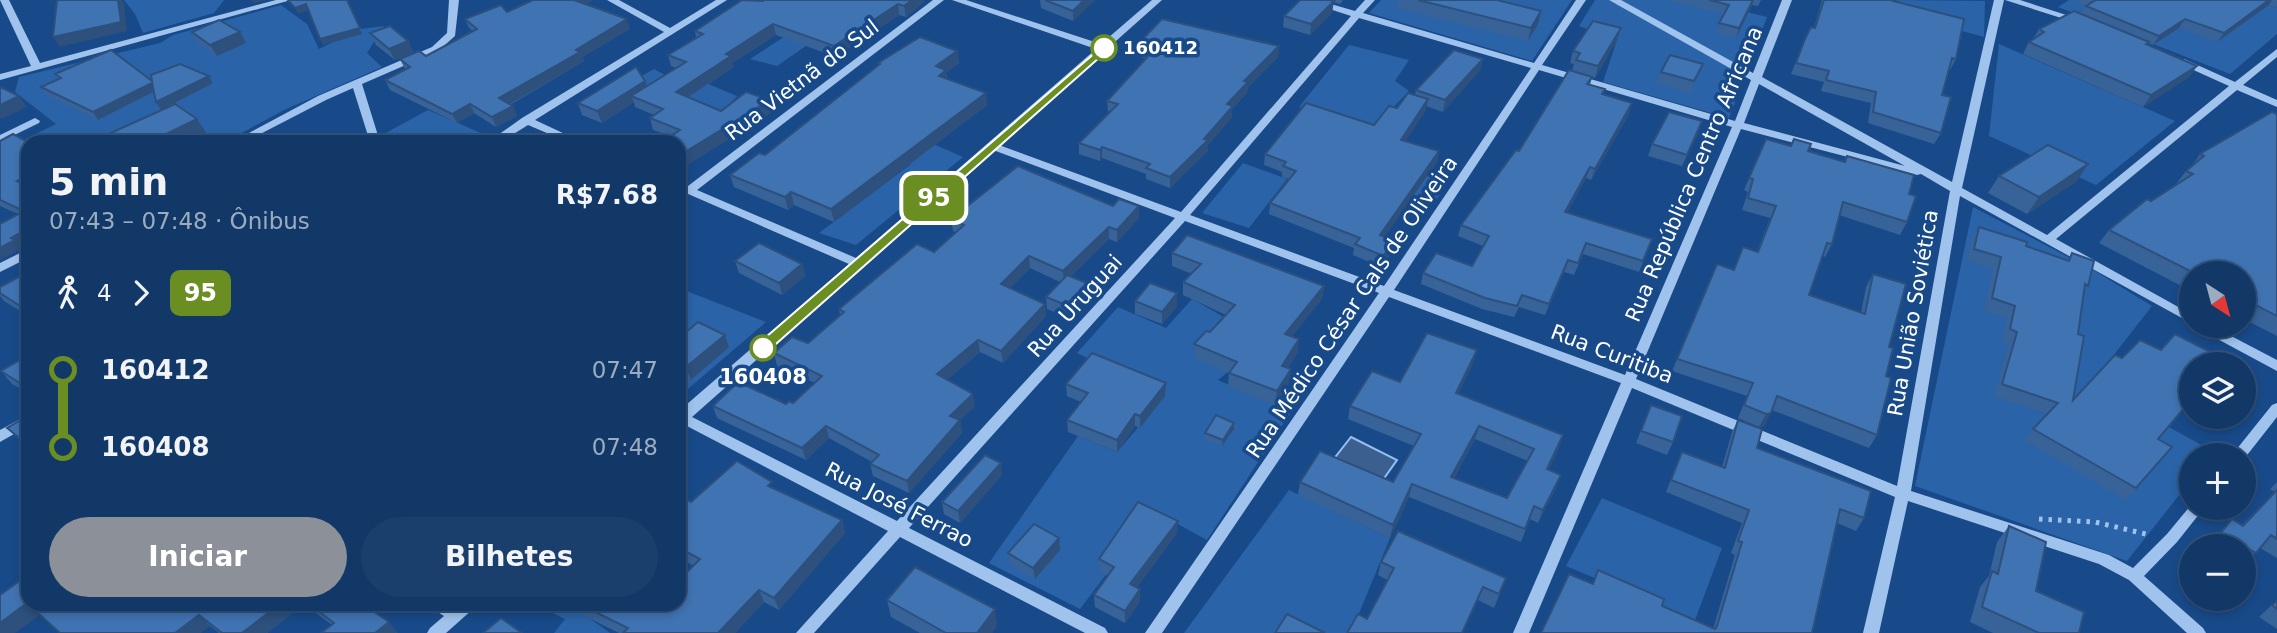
<!DOCTYPE html>
<html lang="pt">
<meta charset="utf-8">
<style>
body{margin:0;font-family:"DejaVu Sans",sans-serif;background:#1b3f6d;color:#f1f3f6;height:100vh;display:flex;flex-direction:column;font-size:26px;white-space:nowrap}
*{box-sizing:border-box;margin:0}
p{font-size:23px;color:#9cacc0}
.icon{flex:none;width:38px;height:38px;fill:none;stroke:currentColor;stroke-width:2;stroke-linecap:round;stroke-linejoin:round}
.map{position:relative;flex:1;overflow:hidden}
.sheet{position:absolute;left:21px;top:135px;width:665px;height:476px;display:flex;flex-direction:column;background:#123867;border-radius:21px;box-shadow:0 4px 10px #0003,0 0 0 2px #31527b}
.sheet>*{flex:none}
.badge{padding:0 14px;border-radius:10px;font-size:24px;line-height:46px}
.needle{width:46px;rotate:144deg}
.controls{position:absolute;left:2179px;top:261px;display:grid;gap:14px}
.controls a{display:grid;place-items:center;width:77px;height:77px;border-radius:50%;background:#123867;box-shadow:0 4px 10px #0003,0 0 0 2px #31527b;font-size:35px}
.map>.badge{position:absolute;translate:-50% -50%;box-shadow:0 0 0 4px #fff}
.legs{display:flex;align-items:center;gap:10px;height:77px;padding:0 28px;font-size:23px}
.legs p{margin-inline-start:auto}
.overview{display:flex;align-items:center;justify-content:space-between;height:119px;padding:0 28px}
h1{font-size:38px;font-weight:800;line-height:52px}
.primary-button{display:flex;gap:14px;margin-top:auto;padding:14px 28px}
.primary-button a{flex:1;height:80px;border-radius:42px;background:#8c9099;color:#fff;font-size:28px;font-weight:800;line-height:80px;text-align:center}
.primary-button a+a{background:#1b3f6d;color:#f1f3f6}
ul{padding:0 28px;list-style:none}
li{display:flex;align-items:center;gap:24px;height:77px;font-size:26px}
li i{display:grid;place-items:center;width:10px;height:100%;margin:0 9px;background:currentColor}
li i::after{content:'';width:18px;height:18px;margin:-9px;border:5px solid;border-radius:50%;background:#123867}
li p{margin-inline-start:auto}
li:first-child i{background:linear-gradient(#0000 50%,currentColor 0)}
li:last-child i{background:linear-gradient(currentColor 50%,#0000 0)}
.map>svg:first-child{display:block}
.green{fill:#2a63a7}
.water{fill:#3b608f;stroke:#93bef0;stroke-width:2}
.lines{fill:none;stroke-linecap:round;stroke-linejoin:round}
.path{stroke:#a0c3ee;stroke-width:5;stroke-dasharray:3.5 6;stroke-linecap:butt}
.minor{fill:#a0c3ee;fill-rule:evenodd}
.wall{fill:#376399;fill-rule:evenodd}
.shaded-wall{fill:#2d507d}
.building{fill:#4073b2;stroke:#2d507d;stroke-width:2;fill-rule:evenodd}
.line-1{fill:#6b8e23;stroke:#fff;stroke-width:2}
.stop-1-dot{fill:#fff;stroke:#6b8e23;stroke-width:3.5}
.labels{text-anchor:middle;stroke-width:7;stroke-linejoin:round;paint-order:stroke}
.far-stop-label{font-size:18px;font-weight:bold;fill:#fff;stroke:#184a89;text-anchor:start}
.street-label{font-size:21px;fill:#fff;stroke:#184a89}
.stop-label{font-size:21px;font-weight:bold;fill:#fff;stroke:#184a89}
</style>
<div class="map">
<svg width="2277" height="633" viewBox="0 0 2277 633">
<rect width="100%" height="100%" fill="#184a89"/>
<g class="green">
<path d="M124 0H224L214 13 143 33 135 14Z"/>
<path d="M1381 0H1572L1532 61 1369 13Z"/>
<path d="M1595 0H1699L1767 17 1729 118 1603 82 1617 40 1579 26Z"/>
<path d="M1897 0 1985 1 1984 37 1892 12Z"/>
<path d="M2069 0H2257L2277 8V34L2230 74 2058 7Z"/>
<path d="M281 5 307 24 319 49 360 29 384 26 367 53 382 67 284 110 225 142H28L25 139 56 124 15 92 19 77 160 43 173 35Z"/>
<path d="M807 22 829 30 777 66 750 59Z"/>
<path d="M1999 44 2175 121 2096 185 1989 136Z"/>
<path d="M1349 45 1409 60 1395 81 1409 91 1371 130 1299 107Z"/>
<path d="M654 69 676 81 689 76 737 96 731 103 735 114 761 122 749 132 632 81Z"/>
<path d="M428 110 483 134 472 142H385L382 135Z"/>
<path d="M899 129 963 157 856 245 819 233 910 165Z"/>
<path d="M1373 156 1449 181 1434 203 1344 171Z"/>
<path d="M1243 163 1287 179 1249 228 1202 213Z"/>
<path d="M1973 207 2095 271 2152 306 2091 384 2214 452 2211 455H2191V480L2127 561 1915 486Z"/>
<path d="M679 288 766 322 682 394 679 392Z"/>
<path d="M1192 299 1266 341 1218 380 1291 412 1207 540 1154 511 1080 609 989 563 1078 436 1117 452 1165 396 1077 353 1118 307 1166 328Z"/>
<path d="M1289 490 1390 538 1351 633H1184Z"/>
<path d="M1602 498 1722 548 1695 620 1566 566Z"/>
<path d="M576 604 574 607 610 633H554L565 619 537 605Z"/>
</g>
<path class="water" d="M1351 437 1397 460 1380 484 1333 460Z"/>
<g class="lines">
<path class="path" d="M2039 519 2095 522 2150 535"/>
<g class="minor">
<path d="M0 0H9L40 63 276 0H291L0 80V74L31 66Z"/>
<path d="M449 0H459L455 36 438 51 362 84 380 142H370L353 88 326 100 245 142H232L318 96 432 47 447 33Z"/>
<path d="M607 0H619L670 28 716 0H727L535 120 582 142H568L528 125 501 142H488L522 118 664 32Z"/>
<path d="M933 0H944L697 190 856 258 1096 49 952 0H966L1101 44 1152 0H1162L999 145 1181 212 1351 16 1302 0H1317L1355 11 1365 0H1375L1363 13 1534 63 1576 0H1586L1542 65 1735 121 1751 80 1609 0H1621L1753 73 1782 0H1792L1762 77 1952 182 1994 0H2004L1962 188 2047 235 2229 86 2178 63V59H2184L2235 82 2277 49V57L2243 85 2277 100V107L2237 90 2056 239 2191 314V323L1960 196 1911 491 2109 555 2133 568 2167 534 2191 505V508H2204L2177 542 2144 576 2203 628 2206 633H2187L2129 580 2099 564 1908 501 1879 633H1863L1895 497 1632 388 1529 633H1513L1621 383 1389 297 1162 633H1145L1379 293 1185 221 909 528 1105 628 1108 633H1085L900 537 814 633H796L888 531 683 424 679 425V411L849 264 679 190V183L688 186ZM1359 18 1531 68 1384 286 1190 215ZM1539 70 1732 127 1625 375 1394 290ZM1759 84 1905 166 1744 123ZM1741 129 1917 175 1921 174 1950 191 1897 486 1636 379ZM993 150 1175 218 897 521 692 417 860 268 864 267 865 263Z"/>
<path d="M2005 0H2020L2085 21 2080 24 2077 23Z"/>
<path d="M35 118 40 121 39 123 0 142V135Z"/>
<path d="M28 249V258L0 272V263Z"/>
<path d="M2197 326H2212L2277 360V371L2199 329Z"/>
<path d="M2277 403V417L2244 459V455H2232L2272 405Z"/>
<path d="M28 415V426L0 442V430Z"/>
<path d="M431 604H450L454 607 458 604H476L473 609 446 633H427L430 628 444 616 433 609Z"/>
</g>
</g>
<g class="wall">
<path d="M1040 0H1095L1073 21 1041 8Z"/>
<path d="M1300 0H1343L1340 4 1333 2 1332 13 1310 35 1283 27 1284 16Z"/>
<path d="M1399 0H1497L1538 24 1528 41 1397 8Z"/>
<path d="M1668 0H1761L1758 6 1752 5 1736 38 1716 33 1724 14Z"/>
<path d="M1822 0H1894L1893 1 1956 59 1950 70H1949L1942 95 1941 133 1934 144 1868 123 1871 103 1821 91 1824 82 1791 74 1805 39 1814 28Z"/>
<path d="M2080 0H2277V8L2269 5 2217 42 2179 28 2153 45 2148 43 2147 45 2197 66 2189 77 2143 107 2023 54 2029 42 2033 39 2039 29 2081 14 2086 6 2078 3Z"/>
<path d="M763 1 924 2 906 17 899 15 836 57 776 35 732 63 734 67 689 97 721 111H773L684 167 679 164V142L670 136 653 130 650 118 654 115 635 107 634 102 602 123 582 115 578 103 647 86 676 68 671 66 668 55 696 37 695 31Z"/>
<path d="M586 4 630 29 582 57 584 61 510 105 513 106 517 116 496 127 474 113 457 123 390 90 385 80 405 69 400 59 426 56 473 31 469 28 465 19 507 12Z"/>
<path d="M1621 28 1617 40 1595 78 1592 77 1590 85 1605 89 1603 95 1629 114 1591 180 1586 178 1567 213 1652 239 1639 272 1583 254 1574 275 1564 272 1545 315 1519 307 1514 317 1482 309 1421 284 1423 273 1472 266 1483 246 1458 236 1461 225 1519 151 1572 71 1574 64 1570 63 1573 51Z"/>
<path d="M192 32 246 43 217 56 198 43Z"/>
<path d="M370 33 408 41 413 52 395 60 376 45Z"/>
<path d="M1136 46H1279L1278 57 1248 87 1247 93 1232 109V117L1208 145V151L1170 188 1146 179V174L1102 158 1100 161 1079 154V143L1110 112 1108 111 1107 101 1146 59 1136 56Z"/>
<path d="M957 51 959 63 946 73 947 78 987 105 834 222 794 205 788 210 734 187 730 175 765 155 878 66V63Z"/>
<path d="M1483 59 1480 70 1443 112 1426 106V110L1405 141 1439 151 1437 162 1384 237 1393 252 1381 267 1353 255 1354 248 1269 214 1270 203 1289 179 1282 177V172L1264 165 1265 154 1374 125 1415 96 1416 90Z"/>
<path d="M1703 64 1690 93 1657 83 1661 72Z"/>
<path d="M55 74 152 81 209 76 213 83 161 110 154 91 98 120 47 95 41 87 58 79Z"/>
<path d="M2277 114V336L2244 319V273H2191V291L2099 243 2109 230 2176 184 2186 171 2192 166 2200 154Z"/>
<path d="M1698 133 1682 166 1648 156 1652 144Z"/>
<path d="M1766 139 1844 162 1847 156 1909 194 1907 222 1900 235 1839 215 1832 244 1825 257 1823 256 1809 295 1861 313 1866 287 1873 274 1889 347 1886 376 1877 435 1869 448 1772 410 1764 426 1759 427 1738 418 1747 396 1672 371 1717 264 1734 269 1743 247 1757 252 1770 218 1742 210 1748 192 1744 190Z"/>
<path d="M0 141 28 142 20 245 22 248 0 260 18 214 0 206Z"/>
<path d="M1999 176 2077 181 2027 214 1988 193Z"/>
<path d="M1139 218 1117 242 1109 239 1071 276 1087 283 1088 295 1067 317 1047 309 1046 297 1060 282 1030 268 1010 288 1046 316 1003 363 980 352 947 380 975 406 960 420 962 433 909 493 873 476 870 464 872 462 829 438 806 460 717 418 713 406 786 404 793 403 815 383 777 366 774 353 808 343 840 315 839 309 934 252 956 232 953 231 951 219Z"/>
<path d="M1979 227 2026 246 2067 260 2072 253 2088 286 2084 292 2078 334 2073 400 2122 358 2161 350 2191 364V405L2188 404 2158 439 2172 447 2126 500 2024 440 2033 429 2047 414 1994 396 2009 344 2002 341 2007 318 1984 310 1993 269 1967 260 1972 239Z"/>
<path d="M1172 253 1324 286 1322 299 1292 336 1298 352 1288 368 1291 369 1289 382 1275 405 1228 387 1229 373 1194 358V344L1210 332 1226 315 1183 295V282L1192 274 1172 266Z"/>
<path d="M735 261 802 264 805 276 782 295 739 273Z"/>
<path d="M28 272V316L4 301 0 296V287Z"/>
<path d="M1177 293V306L1162 324 1135 314V301Z"/>
<path d="M679 338 729 347 691 380 679 374Z"/>
<path d="M28 358V393L12 384 1 371Z"/>
<path d="M1473 363 1458 394 1559 448 1549 469 1556 488 1538 523 1530 519 1521 542 1409 497 1390 538 1298 495 1300 482H1393L1414 446 1348 419 1350 406 1400 382ZM1475 439 1528 461 1507 498 1454 478Z"/>
<path d="M1066 384 1165 396 1140 428 1135 426 1117 452 1068 432 1067 420 1081 402 1067 396Z"/>
<path d="M1651 405 1673 442 1667 455 1636 443Z"/>
<path d="M28 416V448L7 428Z"/>
<path d="M1738 420 1757 448 1864 518 1856 531 1837 523 1812 633H1541L1592 584 1662 606 1713 629 1735 555 1731 553 1742 523 1666 492 1682 452 1722 467 1732 432Z"/>
<path d="M1234 429 1222 446 1204 439 1205 433Z"/>
<path d="M1002 475 960 523 944 514 942 502Z"/>
<path d="M2277 482V558L2260 548 2244 565V546H2212L2209 544 2232 519 2242 525 2275 492 2270 489Z"/>
<path d="M775 489 842 520 845 533 779 610 764 602 735 633H619L583 615 577 604H679L694 566 679 558V495L691 502Z"/>
<path d="M2009 526 2036 591 2079 633H1993L1970 622 1980 587 1989 576 1997 542Z"/>
<path d="M1177 533 1137 587 1140 589V601L1125 623 1095 607 1094 595 1108 576 1099 571V559Z"/>
<path d="M1059 538 1060 550 1035 579 1010 565 1008 553Z"/>
<path d="M1381 562 1506 578 1494 608 1478 600 1367 619 1387 580 1378 575Z"/>
<path d="M0 595 147 609 155 604H363L389 622 397 633H321L332 625 304 604 267 633H219L210 626 40 615Z"/>
<path d="M887 600 997 626 992 633H920L891 617Z"/>
<path d="M2277 600V629L2259 617Z"/>
</g>
<g class="shaded-wall">
<path d="M118 0H122L124 3 127 31 60 47 53 37Z"/>
<path d="M251 0H267L253 3Z"/>
<path d="M347 0 362 34 323 45 320 39Z"/>
<path d="M574 0H594L577 9Z"/>
<path d="M912 0H924V2L906 17 904 6Z"/>
<path d="M1084 0H1095L1073 21V11Z"/>
<path d="M1754 0 1752 5 1736 38 1739 28Z"/>
<path d="M2269 0H2272L2269 5 2217 42 2224 33Z"/>
<path d="M1334 1 1332 13 1310 35 1311 24Z"/>
<path d="M306 4 309 10 298 14 295 8Z"/>
<path d="M898 4 899 15 836 57 834 46Z"/>
<path d="M1541 11 1538 24 1528 41 1531 28Z"/>
<path d="M627 19 630 29 582 57 584 61 503 108 499 98 576 50Z"/>
<path d="M2185 19 2179 28 2153 45 2159 36Z"/>
<path d="M773 24 776 35 732 63 734 67 679 103 676 92 726 54Z"/>
<path d="M1621 28 1617 40 1595 78 1598 66Z"/>
<path d="M240 32 246 43 217 56 210 45Z"/>
<path d="M408 41 413 52 395 60 389 49Z"/>
<path d="M1279 46 1278 57 1248 87 1247 93 1232 109V117L1208 145V151L1170 188V177L1204 139 1244 81Z"/>
<path d="M957 51 959 63 946 73 947 82 940 88 936 66Z"/>
<path d="M1483 59 1480 70 1443 112 1445 100Z"/>
<path d="M2197 66 2189 77 2143 107 2151 95Z"/>
<path d="M209 76 213 83 161 110 156 102Z"/>
<path d="M645 81 649 92 631 96 634 102 602 123 597 111Z"/>
<path d="M152 83 157 90 98 120 93 112Z"/>
<path d="M986 93 987 105 834 222 831 209Z"/>
<path d="M19 96 27 107 2 119 0 117V105Z"/>
<path d="M1428 99 1426 110 1399 151 1401 140Z"/>
<path d="M770 100 773 111 684 167 680 155Z"/>
<path d="M1632 103 1629 114 1591 180 1595 169Z"/>
<path d="M470 104 474 113 457 123 452 114Z"/>
<path d="M513 106 517 116 496 127 492 117Z"/>
<path d="M197 119 207 134 191 142H150Z"/>
<path d="M1702 121 1698 133 1682 166 1687 155Z"/>
<path d="M1102 147V158L1100 161V150Z"/>
<path d="M1439 151 1437 162 1378 246 1380 235Z"/>
<path d="M2088 164 2077 181 2027 214 2039 197Z"/>
<path d="M1590 167 1586 178 1561 223 1565 212Z"/>
<path d="M28 176V187L17 181Z"/>
<path d="M791 192 794 205 788 210 785 197Z"/>
<path d="M1139 206V218L1117 242V230Z"/>
<path d="M681 208 685 220 679 224V209Z"/>
<path d="M1109 227V239L1064 283 1063 271Z"/>
<path d="M28 229V240L20 245 22 248 0 260V248L11 238Z"/>
<path d="M1395 241 1393 252 1381 267 1383 256Z"/>
<path d="M1029 256 1030 268 1002 297 1001 284Z"/>
<path d="M1568 260 1564 272 1545 315 1549 304Z"/>
<path d="M802 264 805 276 782 295 779 283Z"/>
<path d="M1087 283 1088 295 1067 317 1066 305Z"/>
<path d="M1324 286 1322 299 1283 347 1285 334Z"/>
<path d="M1177 293V306L1162 324V312Z"/>
<path d="M1045 304 1046 316 1003 363 1001 351Z"/>
<path d="M725 335 729 347 691 380 686 367Z"/>
<path d="M1299 339 1298 352 1281 379 1282 366Z"/>
<path d="M978 340 980 352 939 387 937 374Z"/>
<path d="M1477 350 1473 363 1453 406 1456 393Z"/>
<path d="M1291 369 1289 382 1275 405 1277 391Z"/>
<path d="M1166 383 1165 396 1140 428V416Z"/>
<path d="M973 394 975 406 952 428 950 416Z"/>
<path d="M1771 413 1764 426 1759 427 1766 414Z"/>
<path d="M1135 414V426L1117 452V440Z"/>
<path d="M960 420 962 433 909 493 907 481Z"/>
<path d="M1234 423V429L1222 446 1223 440Z"/>
<path d="M826 426 829 438 806 460 802 448Z"/>
<path d="M1479 426 1475 439 1447 490 1451 477Z"/>
<path d="M1563 435 1559 448 1543 482 1547 469Z"/>
<path d="M1001 463 1002 475 960 523 958 511Z"/>
<path d="M1561 475 1556 488 1538 523 1543 510Z"/>
<path d="M1412 484 1409 497 1390 538 1393 525Z"/>
<path d="M842 520 845 533 779 610 774 598Z"/>
<path d="M1178 521 1177 533 1131 596 1130 584Z"/>
<path d="M1059 538 1060 550 1035 579 1033 568Z"/>
<path d="M1483 587 1478 600 1463 633H1462Z"/>
<path d="M1140 589V601L1125 623V611Z"/>
<path d="M759 590 764 602 735 633H718Z"/>
<path d="M27 603 40 615 15 633H0V623Z"/>
<path d="M280 604H304L267 633H242Z"/>
<path d="M995 609 997 626 992 633H977Z"/>
<path d="M199 615 210 626 201 633H175Z"/>
<path d="M389 622 397 633H375Z"/>
</g>
<g class="building">
<path d="M57 0H118L121 22 53 37Z"/>
<path d="M288 0H347L360 28 320 39 306 4 295 8Z"/>
<path d="M533 0H574L627 19 576 50 580 52 499 98 513 106 492 117 470 104 452 114 385 80 410 67 400 59 419 51 426 56 477 29 465 19 501 5 507 12Z"/>
<path d="M742 0 763 1 764 0H912L904 6 898 4 834 46 773 24 726 54 731 56 676 92 721 111 746 92 770 100 680 155H679V142H662L680 130 650 118 663 109 631 96 686 62 668 55 703 34 695 31Z"/>
<path d="M1045 0H1084L1073 11Z"/>
<path d="M1300 0H1329L1334 1 1311 24 1284 16Z"/>
<path d="M1418 0H1497L1541 11 1531 28Z"/>
<path d="M1709 0H1753L1739 28 1719 23 1729 5Z"/>
<path d="M1824 0H1894L1893 1 1964 19 1956 59 1952 58 1942 95 1951 97 1941 133 1873 112 1876 92 1826 80 1829 71 1796 63 1805 39 1811 27 1815 28Z"/>
<path d="M2096 0H2269L2224 33 2185 19 2159 36 2086 6Z"/>
<path d="M2074 11 2149 42 2146 44 2197 66 2151 95 2029 42 2044 32 2039 29Z"/>
<path d="M1162 19 1279 46 1244 81 1248 82 1227 104 1233 106 1204 139 1208 140 1170 177 1146 168 1150 164 1102 147 1100 150 1079 143 1118 104 1107 101 1153 51 1136 46Z"/>
<path d="M219 20 240 32 210 45 192 32Z"/>
<path d="M1593 21 1621 28 1598 66 1576 60 1580 53 1573 51Z"/>
<path d="M390 26 408 41 389 49 370 33Z"/>
<path d="M920 37 957 51 936 66 946 70 939 76 986 93 831 209 791 192 785 197 730 175 759 153 765 155 880 64 878 63Z"/>
<path d="M111 50 152 81 151 75 180 64 209 76 156 102 152 83 93 112 41 87 61 78 55 74Z"/>
<path d="M1454 50 1483 59 1445 100 1416 90Z"/>
<path d="M1670 55 1703 64 1694 81 1661 72Z"/>
<path d="M636 67 645 81 597 111 578 103Z"/>
<path d="M1569 70 1592 77 1587 84 1605 89 1602 94 1632 103 1595 169 1590 167 1565 212 1652 239 1643 261 1586 243 1578 263 1568 260 1549 304 1522 295 1517 306 1485 298 1423 273 1436 253 1472 266 1489 236 1461 225 1516 150 1519 151Z"/>
<path d="M0 87 19 96 0 105Z"/>
<path d="M1408 93 1428 99 1401 140 1439 151 1380 235 1395 241 1383 256 1355 244 1360 238 1270 203 1296 171 1283 166 1286 162 1265 154 1306 103 1374 125 1389 106 1397 108Z"/>
<path d="M175 104 197 119 150 142H91Z"/>
<path d="M1669 112 1702 121 1687 155 1652 144Z"/>
<path d="M2272 112 2277 114V316L2244 299V273H2194L2109 230 2147 199 2151 201 2193 174 2186 171 2204 156 2200 154Z"/>
<path d="M13 134 28 142V176L17 181 28 186V229L11 238 15 240 0 248V224L24 211 0 200V141Z"/>
<path d="M1766 139 1791 146 1794 139 1811 144 1808 151 1845 162 1847 156 1914 175 1909 194 1916 196 1907 222 1843 202 1832 244 1827 243 1809 295 1865 314 1873 274 1906 284 1889 347 1893 348 1886 376 1891 378 1877 435 1777 396 1771 413 1766 414 1744 405 1753 383 1677 359 1717 264 1734 270 1743 247 1758 252 1776 206 1748 198 1753 179 1749 178Z"/>
<path d="M2048 145 2088 164 2039 197 1999 176Z"/>
<path d="M1018 166 1113 206 1119 199 1139 206 1117 230 1109 227 1063 271 1029 256 1001 284 1045 304 1001 351 978 340 937 374 973 394 950 416 960 420 907 481 870 464 879 455 826 426 802 448 713 406 738 382 786 404 789 401 793 403 822 376 774 353 792 337 808 343 844 312 839 309 917 244 934 252 964 225 951 219Z"/>
<path d="M1979 227 2027 242 2026 246 2069 261 2072 253 2094 261 2088 286 2085 284 2078 334 2084 336 2073 400 2115 355 2122 358 2140 340 2161 350 2175 334 2234 364H2191V400L2158 439 2172 447 2136 488 2033 429 2058 403 2002 384 2017 332 2010 329 2015 306 1992 298 2001 257 1974 249Z"/>
<path d="M1187 235 1324 286 1285 334 1299 339 1282 366 1291 369 1277 391 1229 373 1237 362 1194 344 1206 331 1210 332 1235 305 1183 282 1201 264 1172 253Z"/>
<path d="M759 243 802 264 779 283 735 261Z"/>
<path d="M28 272V311L0 293V287Z"/>
<path d="M1067 275 1087 283 1066 305 1046 297Z"/>
<path d="M1150 283 1177 293 1162 312 1135 301Z"/>
<path d="M698 322 725 335 686 367 679 364V338Z"/>
<path d="M1427 333 1477 350 1456 393 1563 435 1547 469 1561 475 1543 510 1534 506 1525 529 1412 484 1393 525 1300 482 1320 451 1393 482 1421 434 1350 406 1372 371 1400 382ZM1479 426 1534 449 1507 498 1451 477Z"/>
<path d="M1092 353 1166 383 1140 416 1135 414 1117 440 1067 420 1088 393 1066 384Z"/>
<path d="M25 357 28 358V385L26 387 1 371Z"/>
<path d="M1651 405 1682 416 1673 442 1641 431Z"/>
<path d="M1216 415 1234 423 1223 440 1205 433Z"/>
<path d="M28 416V445L7 428Z"/>
<path d="M1738 420 1762 429 1757 448 1871 491 1864 518 1840 509 1812 633H1541L1569 574 1593 584 1598 570 1664 599 1662 606 1715 629 1717 626 1742 542 1738 541 1749 510 1671 480 1682 452 1725 468Z"/>
<path d="M985 455 1001 463 958 511 942 502Z"/>
<path d="M737 461 772 482 768 486 842 520 774 598 759 590 718 633H623L628 628 579 604H679V580L700 559 679 548V495L691 502Z"/>
<path d="M2277 490V539L2271 535 2256 553 2221 533 2232 519 2243 526Z"/>
<path d="M1138 502 1178 521 1130 584 1140 589 1125 611 1094 595 1114 567 1099 559Z"/>
<path d="M1034 524 1059 538 1033 568 1008 553Z"/>
<path d="M2009 526 2046 542 2036 591 2084 612 2079 633H2039L1982 607 1992 571 1998 574Z"/>
<path d="M1398 531 1506 578 1499 594 1483 587 1462 633H1347L1358 614 1367 619 1394 568 1381 562Z"/>
<path d="M915 567 995 609 977 633H946L887 600Z"/>
<path d="M28 575V604H140L147 609 155 604H280L242 633H222L199 615 175 633H60L27 603 0 623V595Z"/>
<path d="M2277 601V609L2272 605Z"/>
<path d="M309 604H363L389 622 375 633H321L334 623Z"/>
<path d="M1287 614 1325 633H1275Z"/>
<path d="M501 618 522 633H483Z"/>
</g>
<path class="line-1" d="M1104 45 1109 48 1108 50 768 351H758V344Z"/>
<g class="stop-1-dot">
<circle cx="1104" cy="48" r="12"/>
<circle cx="763" cy="348" r="12"/>
</g>
<g class="labels">
<g class="far-stop-label">
<text x="1123" y="54">160412</text>
</g>
<g class="street-label">
<text transform="translate(802 80) rotate(-37)" y="7">Rua Vietnã do Sul</text>
<text transform="translate(1694 174) rotate(-67)" y="7">Rua República Centro Africana</text>
<text transform="translate(1075 306) rotate(-48)" y="7">Rua Uruguai</text>
<text transform="translate(1352 307) rotate(-56)" y="7">Rua Médico César Cals de Oliveira</text>
<text transform="translate(1913 313) rotate(-80)" y="7">Rua União Soviética</text>
<text transform="translate(1612 354) rotate(21)" y="7">Rua Curitiba</text>
<text transform="translate(899 505) rotate(27)" y="7">Rua José Ferrao</text>
</g>
<g class="stop-label">
<text x="763" y="384">160408</text>
</g>
</g>
</svg>
<div class="controls">
<a><svg class="needle" viewBox="-14 -14 28 28"><path d="M0-13l5 13h-10z" fill="#e53935"/><path d="M0 13l5-13h-10z" fill="#9cacc0"/></svg></a>
<a><svg class="icon" aria-label="layers" viewBox="0 0 24 24"><path d="M12 4l9 5-9 5-9-5zM3 14l9 5 9-5"/></svg></a>
<a>+</a>
<a>−</a>
</div>
<b class="badge" style="left:934px;top:198px;background:#6b8e23;color:#fff">95</b>
<section class="sheet">
<div class="overview"><div><h1>5 min</h1><p>07:43 – 07:48 · Ônibus</p></div><b>R$7.68</b></div>
<div class="legs"><svg class="icon" aria-label="walk" viewBox="0 0 24 24"><circle cx="13" cy="4" r="2"/><path d="M13 8l-2 6 4 7M11 14l-3 7M7 12l3-4h3l4 4"/></svg>4<svg class="icon" aria-label="forward" viewBox="0 0 24 24"><path d="M9 5l7 7-7 7"/></svg><b class="badge" style="background:#6b8e23;color:#fff">95</b></div>
<ul>
<li><i style="color:#6b8e23"></i><b>160412</b><p>07:47</p></li>
<li><i style="color:#6b8e23"></i><b>160408</b><p>07:48</p></li>
</ul>
<div class="primary-button"><a>Iniciar</a><a>Bilhetes</a></div>
</section>
</div>
